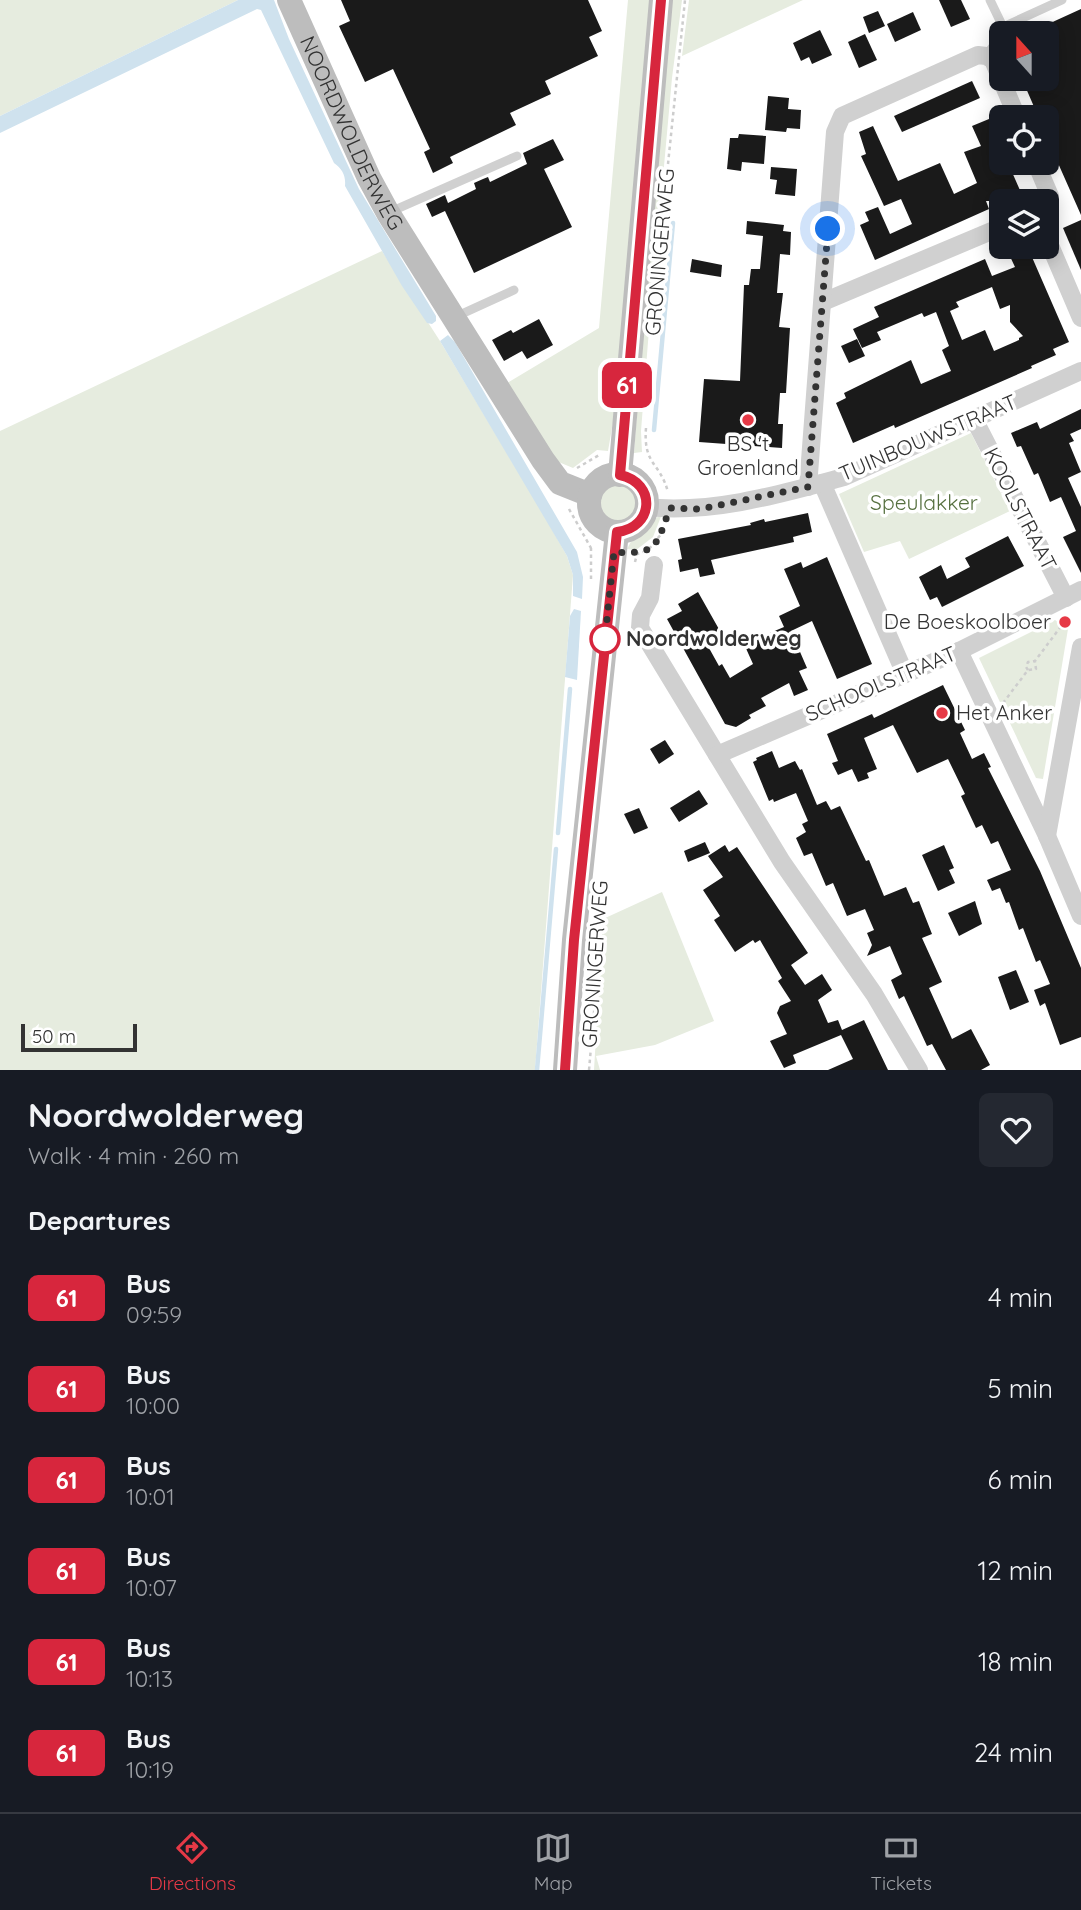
<!DOCTYPE html>
<meta charset="utf-8">
<style>
body{margin:0;font-family:Quicksand,sans-serif;background:#242831;color:#f1f3f6;height:100vh;display:flex;flex-direction:column;font-size:26px;white-space:nowrap}
*{box-sizing:border-box;margin:0}
p{font-size:23px;color:#9ea1a6}
.icon{flex:none;width:38px;height:38px;fill:none;stroke:currentColor;stroke-width:2;stroke-linecap:round;stroke-linejoin:round}
.map{position:relative;height:1070px;overflow:hidden}
.details{display:flex;flex-direction:column;background:#171b24;flex:1}
.details>*{flex:none}
.badge{padding:0 14px;border-radius:10px;font-size:24px;line-height:46px}
.needle{width:46px;rotate:339deg}
.controls{position:absolute;left:989px;top:21px;display:grid;gap:14px}
.controls a{display:grid;place-items:center;width:70px;height:70px;border-radius:10px;background:#171b24;box-shadow:0 4px 18px #0003;font-size:35px}
.scale{position:absolute;left:21px;bottom:18px;width:116px;box-sizing:border-box;padding-left:7px;border:4px solid #333;border-top:0;font-size:19px;line-height:24px;white-space:nowrap;color:#333;-webkit-text-stroke:5px #fff;paint-order:stroke}
.you{position:absolute;width:35px;height:35px;margin:-18px;border:5px solid #fff;border-radius:50%;background:#1a73e8;box-shadow:0 0 0 10px #1a73e833}
.map>.badge{position:absolute;translate:-50% -50%;box-shadow:0 0 0 4px #fff}
h2{padding:0 28px;font-size:26px;line-height:63px}
.round{display:grid;place-items:center;flex:none;width:74px;height:74px;border-radius:10px;background:#242831}
.headline{display:flex;align-items:center;justify-content:space-between;height:119px;padding:0 28px}
h1{font-size:33px;font-weight:800;line-height:52px}
ul{padding:0;list-style:none}
li{display:flex;align-items:center;gap:21px;height:91px;padding:0 28px}
li div{flex:1}
li b{display:block;font-size:26px}
li em{font-style:normal}
li .badge{min-width:77px;font-weight:700;text-align:center}
.menu{display:flex;justify-content:space-around;align-items:center;height:98px;border-top:2px solid #363941;background:#171b24;font-size:19px;color:#9ea1a6}
.menu a{display:grid;justify-items:center;gap:4px}
.menu .on{color:#e63946}
.map>svg:first-child{display:block}
.green{fill:#e6ecdf}
.water{fill:#cfe2ee}
.lines{fill:none;stroke-linecap:round;stroke-linejoin:round}
.stream{stroke:#cfe2ee;stroke-width:4.5}
.building{fill:#1a1a1a;fill-rule:evenodd}
.path{stroke:#cdcdcd;stroke-width:2.5;stroke-dasharray:3.5 3.5;stroke-linecap:butt}
.lane{stroke:#d0d0d0;stroke-width:9}
.street{stroke:#d0d0d0;stroke-width:18}
.secondary{stroke:#bdbdbd;stroke-width:24}
.line-casing{stroke:#fff;stroke-width:16}
.line{stroke:#d7263d;stroke-width:10}
.walk{stroke:#333;stroke-width:7;stroke-dasharray:0 12.6}
.poi-dot{fill:#e63946;stroke:#fff;stroke-width:2.5}
.stop-dot{fill:#fff;stroke:#d7263d;stroke-width:3.5}
.labels{text-anchor:middle;stroke-width:7;stroke-linejoin:round;paint-order:stroke}
.street-label{font-size:21px;fill:#333;stroke:#fff}
.poi-label{font-size:21px;fill:#333;stroke:#fff}
.park-label{font-size:21px;fill:#56703f;stroke:#fff}
.stop-label{font-size:21px;font-weight:bold;fill:#333;stroke:#fff;text-anchor:start}
</style>
<div class="map">
<svg width="1081" height="1070" viewBox="0 0 1081 1070">
<rect width="100%" height="100%" fill="#fff"/>
<g class="green">
<path d="M0 0H238L0 116Z"/>
<path d="M628 0H653L613 422 608 451 597 450 573 468 549 458 504 385 599 328Z"/>
<path d="M668 0H682L672 78 648 342 641 431 642 452 634 453Z"/>
<path d="M689 0H803L682 56Z"/>
<path d="M382 251 440 341 541 510 567 556 573 575 535 1070H0V431Z"/>
<path d="M971 433 1010 511 909 559 900 541 864 552 839 494Z"/>
<circle cx="617" cy="502" r="19"/>
<path d="M662 514 653 537 636 550 627 549 636 532Z"/>
<path d="M1055 620 1068 629 1043 779 1036 778 979 658Z"/>
<path d="M662 892 714 1021 655 1045 596 1056 600 1070H594L603 919Z"/>
</g>
<g class="water">
<path d="M238 0H274L289 39 359 189 436 316V321L432 324 427 323 402 286 345 186C346 175 342 169 334 163L261 10 257 9 0 133V116Z"/>
<path d="M448 335 455 342 577 552 583 577 582 599 573 596V575L567 556 440 341Z"/>
<path d="M574 609 581 611 577 680 565 677 570 616Z"/>
</g>
<g class="lines">
<g class="stream">
<path d="M654 430 673 223"/>
<path d="M558 833 570 689"/>
<path d="M537 1070 556 849"/>
</g>
</g>
<g class="building">
<path d="M341 0H588L602 31 589 37 598 56 545 81 551 94 510 113 516 125 450 157 453 163 433 173 424 152 430 149 393 69 365 82 339 26 350 21Z"/>
<path d="M939 0H961L970 19 951 27Z"/>
<path d="M1081 9V215L1046 136V112L1038 116 1022 79H1046V25Z"/>
<path d="M878 11 885 26 869 33 863 17Z"/>
<path d="M913 12 921 30 895 42 887 24Z"/>
<path d="M820 30 832 55 812 64 809 57 801 61 793 43Z"/>
<path d="M865 34 877 60 859 68 848 42Z"/>
<path d="M972 81 980 98 902 132 894 116Z"/>
<path d="M768 96 789 98 788 109 801 110 800 129 787 128 786 132 765 130Z"/>
<path d="M989 119 1001 146V163H1008L1023 197 1013 201H986L989 209 875 260 860 225 869 221 865 212 878 207 890 234 912 224 901 199 884 206 861 156 866 154 859 132 873 126 898 181 940 163 954 194 977 183 964 152 981 146 972 126Z"/>
<path d="M739 134 766 136 764 164 742 162 741 171 727 169 730 138H738Z"/>
<path d="M553 139 564 160 544 169 572 227 474 273 445 211 432 217 426 204 445 195 448 203 476 189 474 183 483 179 488 177 490 182 527 164 523 153Z"/>
<path d="M771 167 797 169 795 196 775 194 777 180 770 179Z"/>
<path d="M1081 220V270L1063 228Z"/>
<path d="M747 221 784 225 783 231 791 232 790 255 780 254 777 293H783L779 327 790 328 786 393H780L778 424H783L782 448 699 442 704 379 740 381 744 285H749L751 269H760L763 236 746 234Z"/>
<path d="M1014 247H1021L1022 251 1028 248 1069 342 1053 349 1056 355 1031 366 1032 368 895 428 894 425 853 443 836 403 846 398 844 393 911 360 921 384 951 371 942 350 949 346 936 312 924 317 922 313 877 332 881 340 862 348 853 329 879 317 874 307 985 259 992 276 1015 267 1007 250ZM992 287 1000 309 1010 305V322L1023 336 1019 338V340L994 351 985 330 962 340 950 311 959 307 956 302Z"/>
<path d="M692 259 722 265 721 277 690 272Z"/>
<path d="M539 319 553 345 527 359 522 351 504 361 492 340 511 330 513 333Z"/>
<path d="M857 339 865 356 849 363 841 346Z"/>
<path d="M1081 409V429L1070 434 1074 441 1069 443 1081 472 1068 478 1081 507V573L1063 537 1076 531 1061 497 1050 502 1038 473 1034 475 1021 446 1017 447 1011 433 1037 422 1040 429Z"/>
<path d="M808 513 812 532 793 537 794 542 711 560 715 574 700 577 698 568 680 572 678 560 682 559 678 539 751 525 750 523 764 519 765 522Z"/>
<path d="M1008 536 1024 566 942 607 937 597 930 600 919 577 941 565 947 579 970 567 965 558Z"/>
<path d="M827 557 872 664 837 679 812 621 791 631 807 668 799 671 808 690 794 696 789 683 761 698 766 706 749 715 751 718 736 727 725 724 667 619 682 611 678 604 698 592 720 631 704 639 719 666 722 664 730 678 753 664 744 644 784 627 779 616 800 606 784 569 801 562 803 568Z"/>
<path d="M943 685 965 730 960 733 972 759 984 753 991 767 988 768 1040 871 1081 968V1037L1060 1045 1045 1003 1040 1006 1034 990 1050 984 1040 960 1036 962 1023 928 1019 930 1009 902 1006 903 1000 888 992 891 987 880 1011 870 998 841 991 844 982 825 976 828 961 796 965 794 948 759 917 773 893 725 864 738 877 769 867 773 869 778 858 782 852 769 838 775 832 763 838 761 827 734 872 714 874 718Z"/>
<path d="M665 740 674 754 659 764 650 749Z"/>
<path d="M772 751 779 768 795 761 800 770 802 769 817 805 826 801 831 810 840 806 866 861 869 860 884 896 906 887 913 903 919 901 932 934 922 938 942 982 929 988 952 1039 971 1029 990 1065 981 1070H946L932 1044 927 1046 904 996 899 999 891 980 902 974 890 946 867 956 872 945 867 933 874 930 865 909 847 916 833 883 826 886 812 853 804 856 796 838 806 832 802 824 808 821 796 793 774 802 773 799 769 801 753 762 757 760 756 758Z"/>
<path d="M699 790 708 804 679 822 670 808Z"/>
<path d="M639 808 648 828 634 834 624 814Z"/>
<path d="M705 842 710 853 688 862 684 851Z"/>
<path d="M725 845 729 852 737 847 808 953 791 965 805 985 822 974 832 990 818 1000 828 1023 838 1020 842 1030 864 1020 888 1070H828L853 1059 841 1035 793 1055 796 1063 784 1068 770 1041 787 1034 777 1013 780 1006 791 1001 778 981 782 978 760 940 755 943 753 940 735 952 714 920 720 916 703 890 723 877 708 856Z"/>
<path d="M944 845 954 868 949 870 955 883 938 891 922 855Z"/>
<path d="M975 901 982 924 959 936 948 913Z"/>
<path d="M1016 970 1029 1002 1010 1010 998 977Z"/>
</g>
<g class="lines">
<g class="path">
<path d="M668 164 685 0"/>
<path d="M646 428C643 465 660 462 668 492"/>
<path d="M577 468 601 454"/>
<path d="M569 509 591 548 595 549"/>
<path d="M649 549 662 533 664 526"/>
<path d="M635 562 637 554 643 552"/>
<path d="M591 579V548"/>
<path d="M1028 670 1026 667 1028 662 1035 661 1062 625 1059 617"/>
<path d="M1003 703 1028 670 1036 669 1035 662"/>
<path d="M589 1070 598 966 596 930"/>
</g>
<g class="lane">
<path d="M990 0 1003 27 1002 33"/>
<path d="M1003 27 1062 0"/>
<path d="M986 56 1001 35"/>
<path d="M390 212 517 156"/>
<path d="M455 317 514 290"/>
</g>
<g class="street">
<path d="M1036 163 1050 196 1046 202"/>
<path d="M1046 236 1081 318"/>
<path d="M823 302 1001 227"/>
<path d="M974 419 1066 598"/>
<path d="M822 483 905 674"/>
<path d="M808 487 835 132 842 116 978 55 986 56 993 60 1017 117"/>
<path d="M646 507C713 514 781 494 844 477L1081 371"/>
<path d="M654 565 650 598 641 615 640 628 782 862 874 994 919 1070"/>
<path d="M959 651 1047 836 1081 916"/>
<path d="M717 755 959 651 1081 590"/>
<path d="M1047 836 1081 647"/>
</g>
<g class="secondary">
<path id="s1" d="M289 0 369 178 388 213 543 460 560 483 590 495"/>
<circle cx="618" cy="503" r="29"/>
<path d="M620 475 661 0"/>
<path d="M565 1070 574 940 617 532"/>
</g>
</g>
<g class="lines">
<defs>
<path id="line" d="M565 1070 574 940 617 532C654 528 657 483 620 475L661 0"/>
</defs>
<use href="#line" class="line-casing"/>
<use href="#line" class="line"/>
<path class="walk" d="M605 639 604 648 614 552C658 555 656 546 670 508L700 509 808 487 828 229"/>
</g>
<g class="poi-dot">
<circle cx="748" cy="420" r="7"/>
<circle cx="1065" cy="622" r="7"/>
<circle cx="942" cy="713" r="7"/>
</g>
<circle class="stop-dot" cx="605" cy="639" r="14"/>
<g class="labels">
<g class="street-label">
<text dy="7" stroke="none"><textPath href="#s1" startOffset="147">NOORDWOLDERWEG</textPath></text>
<text transform="translate(660 252) rotate(-85)" y="7">GRONINGERWEG</text>
<text transform="translate(928 438) rotate(-23)" y="7">TUINBOUWSTRAAT</text>
<text transform="translate(1020 509) rotate(63)" y="7">KOOLSTRAAT</text>
<text transform="translate(881 684) rotate(-23)" y="7">SCHOOLSTRAAT</text>
<text transform="translate(595 964) rotate(-86)" y="7">GRONINGERWEG</text>
</g>
<g class="poi-label">
<text x="748" y="451">BS 't<tspan x="748" dy="24">Groenland</tspan></text>
<text x="1051" y="629" text-anchor="end">De Boeskoolboer</text>
<text x="956" y="720" text-anchor="start">Het Anker</text>
</g>
<g class="park-label">
<text x="924" y="510">Speulakker</text>
</g>
<g class="stop-label">
<text x="626" y="646">Noordwolderweg</text>
</g>
</g>
</svg>
<div class="controls">
<a><svg class="needle" viewBox="-14 -14 28 28"><path d="M0-13l5 13h-10z" fill="#e53935"/><path d="M0 13l5-13h-10z" fill="#9ea1a6"/></svg></a>
<a><svg class="icon" aria-label="locate" viewBox="0 0 24 24"><circle cx="12" cy="12" r="6"/><path d="M12 2v4M12 18v4M2 12h4M18 12h4"/></svg></a>
<a><svg class="icon" aria-label="layers" viewBox="0 0 24 24"><path d="M12 4l9 5-9 5-9-5zM3 14l9 5 9-5"/></svg></a>
</div>
<div class="scale">50 m</div>
<div class="you" style="left:828px;top:229px"></div>
<b class="badge" style="left:627px;top:385px;background:#d7263d;color:#fff">61</b>
</div>
<section class="details">
<div class="headline"><div><h1>Noordwolderweg</h1><p>Walk · 4 min · 260 m</p></div><a class="round"><svg class="icon" aria-label="heart" viewBox="0 0 24 24"><path d="M12 20l-8-8c-3-5 5-10 8-4 3-6 11-1 8 4z"/></svg></a></div>
<h2>Departures</h2>
<ul>
<li><span class="badge" style="background:#d7263d;color:#fff">61</span><div><b>Bus</b><p>09:59</p></div><em>4 min</em></li>
<li><span class="badge" style="background:#d7263d;color:#fff">61</span><div><b>Bus</b><p>10:00</p></div><em>5 min</em></li>
<li><span class="badge" style="background:#d7263d;color:#fff">61</span><div><b>Bus</b><p>10:01</p></div><em>6 min</em></li>
<li><span class="badge" style="background:#d7263d;color:#fff">61</span><div><b>Bus</b><p>10:07</p></div><em>12 min</em></li>
<li><span class="badge" style="background:#d7263d;color:#fff">61</span><div><b>Bus</b><p>10:13</p></div><em>18 min</em></li>
<li><span class="badge" style="background:#d7263d;color:#fff">61</span><div><b>Bus</b><p>10:19</p></div><em>24 min</em></li>
</ul>
</section>
<nav class="menu">
<a class="on"><svg class="icon" aria-label="directions" viewBox="0 0 24 24"><path d="M12 3l9 9-9 9-9-9zM9 14v-3h6M13 9l2 2-2 2"/></svg>Directions</a>
<a><svg class="icon" aria-label="map" viewBox="0 0 24 24"><path d="M3 6l6-2 6 2 6-2v14l-6 2-6-2-6 2zM9 4v14M15 6v14"/></svg>Map</a>
<a><svg class="icon" aria-label="tickets" viewBox="0 0 24 24"><path d="M3 7h18v10H3zM15 7v10"/></svg>Tickets</a>
</nav>
